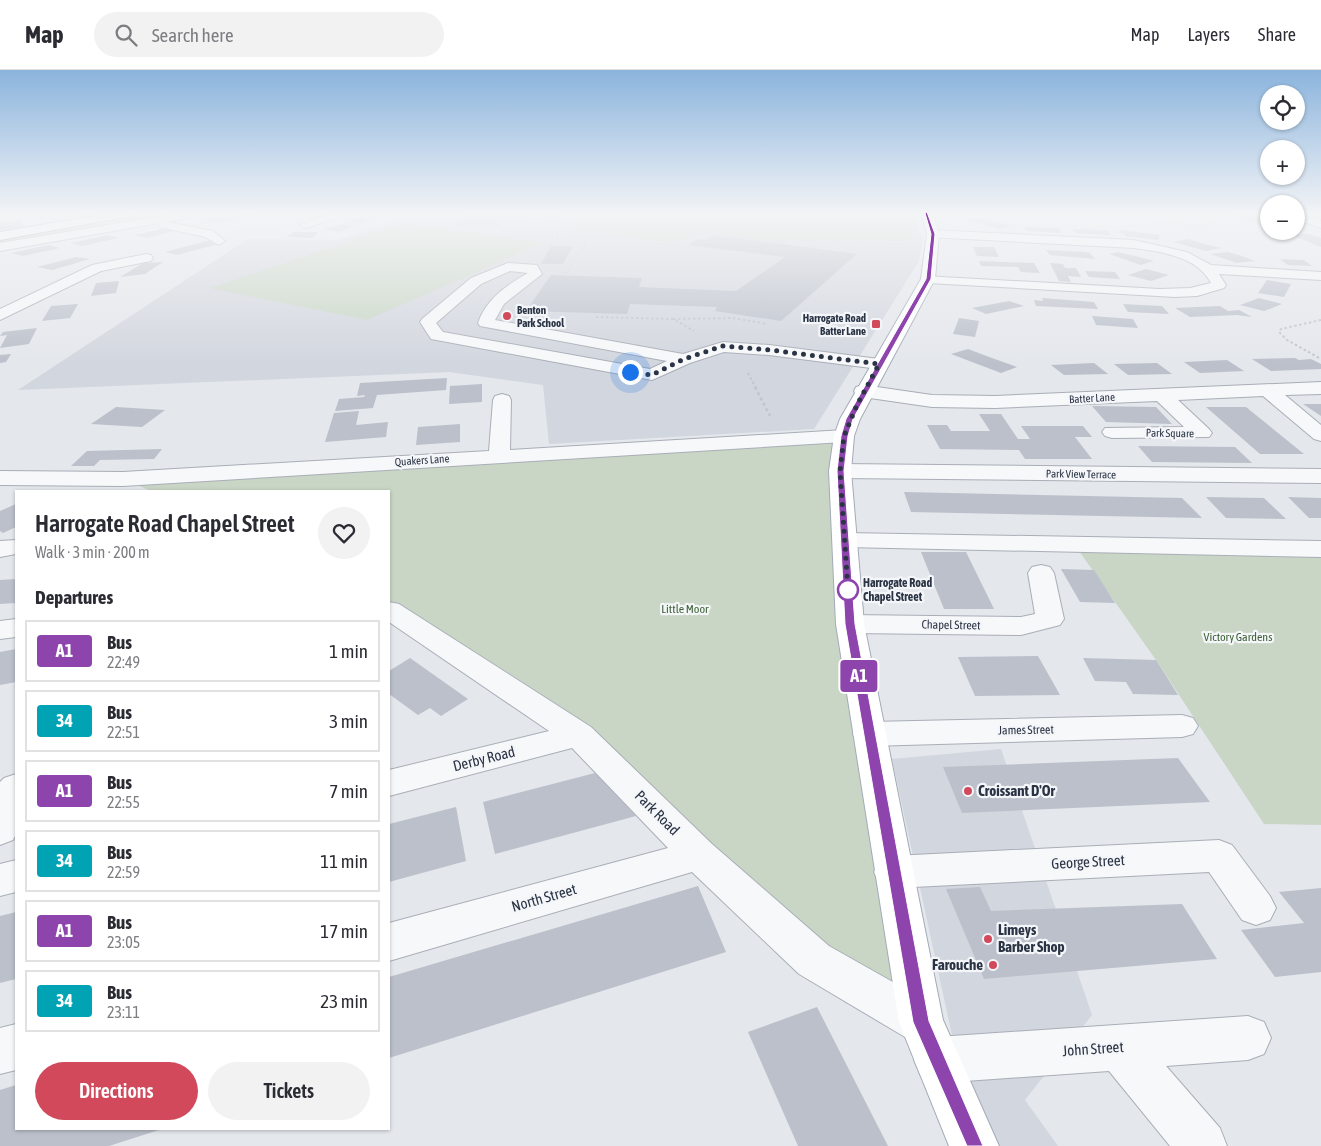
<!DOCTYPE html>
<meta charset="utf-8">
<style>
body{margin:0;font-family:"Asap Condensed",sans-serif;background:#f2f2f3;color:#2b2b33;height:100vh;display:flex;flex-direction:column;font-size:19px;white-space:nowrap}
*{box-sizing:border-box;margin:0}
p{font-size:16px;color:#7c7c81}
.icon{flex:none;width:28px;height:28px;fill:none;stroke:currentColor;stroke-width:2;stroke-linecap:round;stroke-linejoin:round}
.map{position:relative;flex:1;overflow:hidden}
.drawer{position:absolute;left:15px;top:420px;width:375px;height:640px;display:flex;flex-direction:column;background:#fff;border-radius:0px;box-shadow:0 1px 4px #0004}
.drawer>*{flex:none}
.badge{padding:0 10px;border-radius:4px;font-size:18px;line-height:32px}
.fabs{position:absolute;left:1260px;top:15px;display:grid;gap:10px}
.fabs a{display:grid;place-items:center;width:45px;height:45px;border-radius:50%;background:#fff;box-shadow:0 1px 4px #0004;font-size:25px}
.you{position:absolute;width:25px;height:25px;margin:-12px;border:4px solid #fff;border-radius:50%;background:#1a73e8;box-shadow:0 0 0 8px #1a73e833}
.map>.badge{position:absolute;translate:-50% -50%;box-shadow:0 0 0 2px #fff}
h2{padding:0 20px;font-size:19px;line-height:45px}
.round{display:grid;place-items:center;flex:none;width:52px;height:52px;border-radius:26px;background:#f2f2f3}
.head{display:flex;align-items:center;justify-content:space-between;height:85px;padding:0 20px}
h1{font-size:24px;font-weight:600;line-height:38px}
.primary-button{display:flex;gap:10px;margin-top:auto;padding:10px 20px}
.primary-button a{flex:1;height:58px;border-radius:30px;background:#d1495b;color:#fff;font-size:20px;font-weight:600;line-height:58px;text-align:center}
.primary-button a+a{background:#f2f2f3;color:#2b2b33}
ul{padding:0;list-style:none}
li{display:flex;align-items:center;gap:15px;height:62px;margin:0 10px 8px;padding:0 10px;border:2px solid #e1e1e2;border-radius:0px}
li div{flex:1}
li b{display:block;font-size:19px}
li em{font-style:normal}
li .badge{min-width:55px;font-weight:700;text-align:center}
header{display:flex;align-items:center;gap:30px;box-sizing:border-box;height:70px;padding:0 25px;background:#fff;border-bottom:1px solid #e1e1e2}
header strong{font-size:24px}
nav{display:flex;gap:28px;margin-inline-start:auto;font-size:18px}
.search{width:350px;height:45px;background:#f2f2f3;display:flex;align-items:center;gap:12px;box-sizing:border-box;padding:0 18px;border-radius:28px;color:#7c7c81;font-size:19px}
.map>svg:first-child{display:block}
.built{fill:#d2d6de}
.green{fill:#c9d6c5}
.building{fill:#bbc0ca}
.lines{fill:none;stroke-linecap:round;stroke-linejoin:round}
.minor-casing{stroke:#a9aeb7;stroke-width:2}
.major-casing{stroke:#a3abb8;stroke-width:2}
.highway-casing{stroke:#8b94a3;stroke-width:2}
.path-far2{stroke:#c2c5cb;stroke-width:1;stroke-dasharray:2 2;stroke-linecap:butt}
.path-far1{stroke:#c2c5cb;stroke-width:2;stroke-dasharray:2.5 2.5;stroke-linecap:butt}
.path{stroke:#c2c5cb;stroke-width:2.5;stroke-dasharray:3 3;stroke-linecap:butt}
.minor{fill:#f7f8fa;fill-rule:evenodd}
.major{fill:#fff;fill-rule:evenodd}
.highway{fill:#fff;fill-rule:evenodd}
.line{fill:#8e44ad;stroke:#fff}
.walk{stroke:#2b3445;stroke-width:5;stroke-dasharray:0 9}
.poi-dot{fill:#d1495b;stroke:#f4f6f9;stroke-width:2}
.stop-dot{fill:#fff;stroke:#8e44ad;stroke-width:2.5}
.labels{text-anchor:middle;stroke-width:4.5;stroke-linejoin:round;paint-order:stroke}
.far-poi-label{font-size:11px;font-weight:bold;fill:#2b3445;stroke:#f4f6f9;text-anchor:start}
.far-street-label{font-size:11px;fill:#2b3445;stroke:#f4f6f9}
.stop-label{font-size:12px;font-weight:bold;fill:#2b3445;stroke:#f4f6f9;text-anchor:start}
.park-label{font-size:12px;fill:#3f6138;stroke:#f4f6f9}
.street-label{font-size:12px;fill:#2b3445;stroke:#f4f6f9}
.near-street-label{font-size:15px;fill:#2b3445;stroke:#f4f6f9}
.near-poi-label{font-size:15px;font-weight:bold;fill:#2b3445;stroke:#f4f6f9;text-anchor:start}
</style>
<header>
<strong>Map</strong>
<div class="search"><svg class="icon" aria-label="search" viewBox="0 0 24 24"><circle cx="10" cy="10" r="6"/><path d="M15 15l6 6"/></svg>Search here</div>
<nav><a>Map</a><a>Layers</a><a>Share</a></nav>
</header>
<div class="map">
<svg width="1321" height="1076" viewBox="0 0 1321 1076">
<rect width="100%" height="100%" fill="#e4e7ec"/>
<g class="built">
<path d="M421 143H913L923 170 919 191 814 359 549 374 543 315 449 302 18 320 248 169 338 170Z"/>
<path d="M1001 679 1092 945 1025 1030 1058 1076H976L892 689Z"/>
</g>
<g class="green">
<path d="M142 143 162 147 0 175V168Z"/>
<path d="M592 143H910L913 171 787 169 784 172 709 162 694 163 672 173 574 159Z"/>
<path d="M404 153 543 173 367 250 210 218Z"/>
<path d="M844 366 850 554 921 952 814 890 579 665 389 540V421H151L123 409Z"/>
<path d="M1079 481 1321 486V755L1264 754 1156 590Z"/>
</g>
<g class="building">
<path d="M80 143H105V144L83 147Z"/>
<path d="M238 143H262V144L248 147 234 144Z"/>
<path d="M470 143H563L557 149 508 147 497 157 453 156Z"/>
<path d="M1245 143 1269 150V157L1226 144Z"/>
<path d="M225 145 236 148 249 149H237L217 154 203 151Z"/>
<path d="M365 146 378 148 360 154 346 151Z"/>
<path d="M981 148 996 152 1012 156 999 159 968 150Z"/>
<path d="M20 150 25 157 0 160V153Z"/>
<path d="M342 154 356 156 337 162 324 159Z"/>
<path d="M1024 157 1059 158 1062 163 1027 161Z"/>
<path d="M167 158 179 160 146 168 134 165Z"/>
<path d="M1072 159 1107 160 1111 165 1075 163Z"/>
<path d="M1120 160 1160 165 1158 170 1125 166V164L1119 163Z"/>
<path d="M294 162H319L312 168 286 167Z"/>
<path d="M1289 164H1309L1321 168V177Z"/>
<path d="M108 165 119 168 81 176 71 173Z"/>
<path d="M714 165 857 184 781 251 715 241 717 237 630 234 627 244 526 241 551 205 642 208 639 217 736 221 785 187 688 175 697 169 705 170Z"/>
<path d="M1188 169 1205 174 1222 178 1206 181 1173 172Z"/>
<path d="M210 170 222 173 177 185 165 182Z"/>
<path d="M49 175 60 178 23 186 11 183Z"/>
<path d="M551 176H573L563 194H541Z"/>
<path d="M973 177H994L999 187 977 186Z"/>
<path d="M1046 180 1085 182 1090 183 1095 189 1050 185Z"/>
<path d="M1118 182 1139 187 1154 191 1141 195 1109 184Z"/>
<path d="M1228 182 1242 186 1255 191 1237 193 1210 184Z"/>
<path d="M76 187 90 189 52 200 37 197Z"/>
<path d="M1280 189 1304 190 1312 196 1288 195Z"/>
<path d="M979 191 1034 193 1040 203 1021 202 1018 197 981 196Z"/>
<path d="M163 192 145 204 120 207 143 193Z"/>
<path d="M1050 193 1063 194 1065 198H1076L1081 207 1068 206 1071 212 1059 211Z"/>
<path d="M1146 199 1169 205 1151 211 1128 205Z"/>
<path d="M1085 201 1115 202 1120 209 1089 207Z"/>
<path d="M1267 210 1291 214 1284 227 1258 223Z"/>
<path d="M119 211 116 223 91 226 96 213Z"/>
<path d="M1042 228 1094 232 1098 239 1036 236 1034 230 1043 231Z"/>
<path d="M1259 228 1282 234 1264 241 1240 235Z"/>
<path d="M1009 231 1024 236 986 244 972 238Z"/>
<path d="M78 234 70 248 42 251 51 236Z"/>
<path d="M1123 234 1162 236 1169 244 1128 242Z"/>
<path d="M1220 236 1228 241 1239 240 1252 247 1237 245 1190 247 1175 238Z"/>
<path d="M1092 246 1133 249 1138 258 1096 255Z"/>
<path d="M959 248 979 251 975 267 953 264Z"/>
<path d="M37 258 29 274 0 278 7 265 0 266 3 262Z"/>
<path d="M968 279 992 288 1017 297 1001 303 951 284Z"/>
<path d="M11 284 6 292 0 293V285Z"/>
<path d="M1295 288 1299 290 1311 289 1321 294V299L1271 301 1252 289Z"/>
<path d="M1227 290 1244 301 1200 303 1184 292Z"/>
<path d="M1094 293 1108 304 1064 305 1051 295Z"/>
<path d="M1157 293 1172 304 1128 305 1114 294Z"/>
<path d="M447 308 446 320 377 325 373 338 335 341 339 329 364 327 365 325 357 326 360 313Z"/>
<path d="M482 314V332L449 334 450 316Z"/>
<path d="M1303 334H1321V346Z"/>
<path d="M1092 336 1156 337 1172 354 1106 352Z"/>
<path d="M116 337 165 340 142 357 91 354Z"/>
<path d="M1206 337H1246L1304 384H1260Z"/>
<path d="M359 341 356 355 388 352 386 367 325 372 334 343Z"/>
<path d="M979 344H1001L1018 369H1030L1021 356H1083L1092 367H1075L1092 389H1025L1019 380 940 379 927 355H947L951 361H990Z"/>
<path d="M460 354V372L416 375 418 357Z"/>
<path d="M1138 376 1235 377 1252 393 1152 392Z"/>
<path d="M162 379 154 389 100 390 94 396H71L87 381Z"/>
<path d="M904 422 1182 428 1202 448 911 442Z"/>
<path d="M1206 427 1264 428 1286 449 1226 448Z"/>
<path d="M1288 427 1321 428V448H1309Z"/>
<path d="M16 434V457L3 463 0 461V441Z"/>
<path d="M921 482H966L994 539H944Z"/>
<path d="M1061 499 1094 500 1115 533 1080 532Z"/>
<path d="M16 509V533L0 534V510Z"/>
<path d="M16 579V612L0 615V582Z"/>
<path d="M1038 586 1060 625 975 626 958 587Z"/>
<path d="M410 588 468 629 441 646 430 638 418 645 389 624V601Z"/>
<path d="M1083 588 1156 590 1178 625 1133 624 1126 612 1095 611Z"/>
<path d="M1178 688 1210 732 962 743 943 697Z"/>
<path d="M595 703 636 746 495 784 483 732Z"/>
<path d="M456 737 466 791 389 812V754Z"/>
<path d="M698 816 726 882 389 988V907Z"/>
<path d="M980 817 991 841 1182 834 1217 889 984 909 946 819Z"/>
<path d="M1321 818V902L1275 907 1241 860 1304 853 1279 822Z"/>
<path d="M16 842V909L0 913V846Z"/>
<path d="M817 937 888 1076H798L748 962Z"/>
<path d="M16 1015V1059H162L109 1076H0V1020Z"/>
</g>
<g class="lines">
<defs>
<g id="minor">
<path d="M179 143H205L199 146 166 152 213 161 225 171 219 175 205 167 160 157 159 153 0 181V173Z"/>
<path d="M333 143H351L306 158 300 155Z"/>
<path d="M1296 143 1321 151V158L1296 150Z"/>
<path d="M933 160 1134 170 1187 182 1211 195 1321 202V210L1219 204 1226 215 1224 218 1197 226 1175 227 928 213 923 212 921 209 923 206 1160 219 1190 218 1211 213C1197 186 1161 182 1134 178L929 167 927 164 929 161Z"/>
<path d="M146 184 151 185 153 188 151 191 101 201 0 250V239L92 195Z"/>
<path d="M508 193 537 195 542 204 504 234 495 250 683 284 723 272 769 275 879 289 885 290 888 294 885 298 879 299 769 285 724 282 690 293 652 310 431 269 420 252 422 249 471 208ZM510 201 528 203C507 215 486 229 478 253L480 256 667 291 650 299 443 262 436 253 481 214Z"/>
<path d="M1321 312V324L1285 325 1321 355V371L1314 369 1263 326 1178 330 1209 359 1212 363 1209 367 1112 368 1105 366 1102 362 1105 358 1184 357 1157 331 995 338 932 337 863 327 856 325 854 321 856 317 863 315 932 325 995 326Z"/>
<path d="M502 324 509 326 511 330 510 380 844 360 851 362 854 366 851 370 844 372 123 416 0 415V401L123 402 489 381 493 330 495 326Z"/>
<path d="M840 394 1321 399V413L840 408 832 406 829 401 832 396Z"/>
<path d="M845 463 1321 471V487L845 477 836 475 833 470 836 465Z"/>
<path d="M16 470V484L0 487V471Z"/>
<path d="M1041 495 1050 497 1054 503 1064 549 1060 555 1021 565 850 563 840 560 836 554 840 548 850 545 1021 547 1035 544 1028 503 1032 497Z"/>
<path d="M389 532 399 534 591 657 712 774 829 876 937 937 943 952 937 967 1248 946 1264 952 1271 968 1264 984 1248 990 1166 996 1220 1058 1227 1076H1170L1109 1001 937 1013 921 1006 914 990 921 974 905 967 799 904 692 802 389 891V853L668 778 572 678 389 726V700L549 661 389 552Z"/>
<path d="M16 549V567L0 569V551Z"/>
<path d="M1182 645 1193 648 1198 656 1193 664 1182 667 869 676 857 672 853 664 857 656 869 652Z"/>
<path d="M16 704V764L13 770 0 775V712L4 708Z"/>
<path d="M1219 770 1232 775 1270 826 1276 838 1270 850 1256 855 1242 850 1209 802 893 818 879 813 874 802 879 791 893 786Z"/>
<path d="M16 790V822L0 826V794Z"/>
<path d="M16 954V1000L0 1004V958Z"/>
</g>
<path id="major" d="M921 143H933L939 164 935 209 860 349 854 366 851 401 864 554 943 950 999 1076H949L899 952 836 554 829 401 834 366 840 349 921 209 927 164Z"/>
<path id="highway" d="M111 143H137L131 146 0 170V162Z"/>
</defs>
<use href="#minor" class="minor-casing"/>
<use href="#major" class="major-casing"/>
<use href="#highway" class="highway-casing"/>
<g class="path-far2">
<path d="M1064 143 1118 148"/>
<path d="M507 149 557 160 671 176 693 165 710 163 783 173 788 170 906 174"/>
<path d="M1139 150 1196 155 1210 154 1203 143"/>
<path d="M239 162 282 158"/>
<path d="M509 168 518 164 586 174 567 203H559"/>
<path d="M543 180 558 171 557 160 576 143"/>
</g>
<g class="path-far1">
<path d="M596 247 673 249 694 261"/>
<path d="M673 249 733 248 767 254"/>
<path d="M1321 250 1281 259 1279 262 1287 270 1321 289"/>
<path d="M748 303 756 318"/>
</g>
<path class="path" d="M755 317 770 346"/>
<use href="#minor" class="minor"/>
<use href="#major" class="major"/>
<use href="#highway" class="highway"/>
</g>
<linearGradient id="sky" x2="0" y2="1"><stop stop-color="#8bb4dd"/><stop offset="0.49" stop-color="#f3f4f6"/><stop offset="1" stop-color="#f3f4f6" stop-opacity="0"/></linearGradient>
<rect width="1321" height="294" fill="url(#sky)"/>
<path class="line" d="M927 142 935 164 931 209 853 349 848 366 844 401 855 554 929 951 983 1076H967L913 952 845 554 837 401 841 366 846 349 926 209 931 164 925 143Z"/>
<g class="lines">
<path class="walk" d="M630 302 652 305 684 289 723 276 770 280 879 294 857 335 844 366 840 401 848 520"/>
</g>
<g class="poi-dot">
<circle cx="507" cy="246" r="5"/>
<rect x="871" y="249" width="10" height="10" rx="2.5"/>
<circle cx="968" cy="721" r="5"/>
<circle cx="988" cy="869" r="5"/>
<circle cx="993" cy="895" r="5"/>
</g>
<circle class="stop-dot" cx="848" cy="520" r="10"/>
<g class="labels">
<g class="far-poi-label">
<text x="517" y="244">Benton<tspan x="517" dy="13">Park School</tspan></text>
<text x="866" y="252" text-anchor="end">Harrogate Road<tspan x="866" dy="13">Batter Lane</tspan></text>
</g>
<g class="far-street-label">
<text transform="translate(1092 328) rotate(-3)" y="4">Batter Lane</text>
<text transform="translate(1170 363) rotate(1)" y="4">Park Square</text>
<text transform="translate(422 390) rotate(-4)" y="4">Quakers Lane</text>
<text transform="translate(1081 404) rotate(1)" y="4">Park View Terrace</text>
</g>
<g class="stop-label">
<text x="863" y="517">Harrogate Road<tspan x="863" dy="14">Chapel Street</tspan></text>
</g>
<g class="park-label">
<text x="685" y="543">Little Moor</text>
<text x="1238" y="571">Victory Gardens</text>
</g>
<g class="street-label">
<text transform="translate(951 555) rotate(1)" y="4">Chapel Street</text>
<text transform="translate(1026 660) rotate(-1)" y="4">James Street</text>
</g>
<g class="near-street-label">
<text transform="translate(484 689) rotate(-14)" y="5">Derby Road</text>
<text transform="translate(657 743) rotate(45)" y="5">Park Road</text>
<text transform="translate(1088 792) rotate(-3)" y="5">George Street</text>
<text transform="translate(544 828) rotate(-16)" y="5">North Street</text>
<text transform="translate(1093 979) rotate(-4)" y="5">John Street</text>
</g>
<g class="near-poi-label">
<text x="978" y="726">Croissant D'Or</text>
<text x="998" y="865">Limeys<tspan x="998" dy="17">Barber Shop</tspan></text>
<text x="983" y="900" text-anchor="end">Farouche</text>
</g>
</g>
</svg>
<div class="fabs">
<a><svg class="icon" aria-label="locate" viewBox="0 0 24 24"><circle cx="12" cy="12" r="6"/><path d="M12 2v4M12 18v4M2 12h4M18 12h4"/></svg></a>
<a>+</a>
<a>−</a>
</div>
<div class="you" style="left:630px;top:302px"></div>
<b class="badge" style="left:859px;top:606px;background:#8e44ad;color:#fff">A1</b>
<section class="drawer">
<div class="head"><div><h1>Harrogate Road Chapel Street</h1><p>Walk · 3 min · 200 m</p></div><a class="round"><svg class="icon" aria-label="heart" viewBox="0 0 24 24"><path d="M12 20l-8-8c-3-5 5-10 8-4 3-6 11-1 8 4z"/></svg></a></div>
<h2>Departures</h2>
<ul>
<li><span class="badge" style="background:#8e44ad;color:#fff">A1</span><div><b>Bus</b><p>22:49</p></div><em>1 min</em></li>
<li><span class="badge" style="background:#00a3b4;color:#fff">34</span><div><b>Bus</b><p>22:51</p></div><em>3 min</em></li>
<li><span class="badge" style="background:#8e44ad;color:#fff">A1</span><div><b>Bus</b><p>22:55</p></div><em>7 min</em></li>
<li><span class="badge" style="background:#00a3b4;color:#fff">34</span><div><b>Bus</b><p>22:59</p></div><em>11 min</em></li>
<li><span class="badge" style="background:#8e44ad;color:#fff">A1</span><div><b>Bus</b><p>23:05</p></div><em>17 min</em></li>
<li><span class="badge" style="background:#00a3b4;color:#fff">34</span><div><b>Bus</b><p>23:11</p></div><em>23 min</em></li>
</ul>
<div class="primary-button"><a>Directions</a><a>Tickets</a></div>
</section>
</div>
